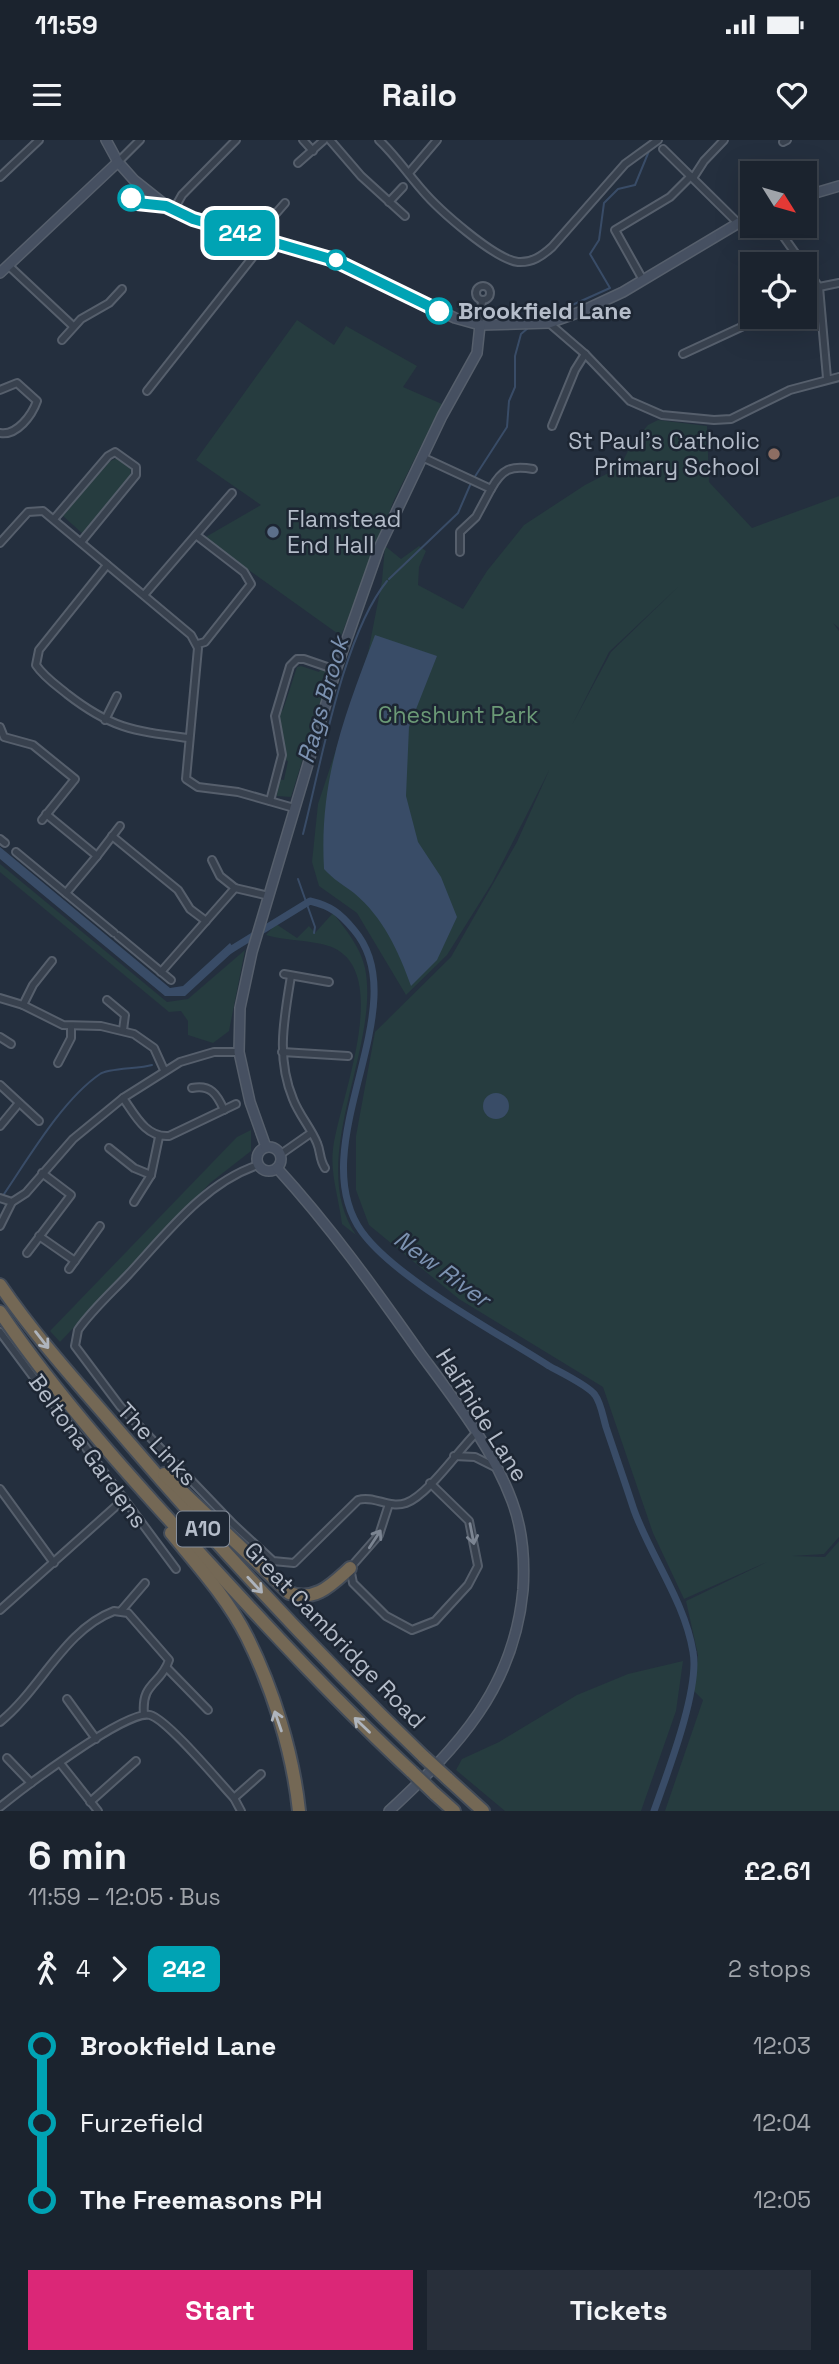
<!DOCTYPE html>
<meta charset="utf-8">
<style>
body{margin:0;font-family:"Space Grotesk",sans-serif;background:#282f3a;color:#f1f3f6;height:100vh;display:flex;flex-direction:column;font-size:26px;white-space:nowrap}
*{box-sizing:border-box;margin:0}
p{font-size:23px;color:#a0a4aa}
.icon{flex:none;width:38px;height:38px;fill:none;stroke:currentColor;stroke-width:2;stroke-linecap:round;stroke-linejoin:round}
.map{position:relative;height:1671px;overflow:hidden}
.sheet{display:flex;flex-direction:column;background:#1b232e;flex:1}
.sheet>*{flex:none}
.badge{padding:0 14px;border-radius:10px;font-size:24px;line-height:46px}
.needle{width:46px;rotate:127deg}
.tools{position:absolute;left:740px;top:21px;display:grid;gap:14px}
.tools a{display:grid;place-items:center;width:77px;height:77px;border-radius:0px;background:#1b232e;box-shadow:0 7px 28px #0002,0 0 0 2px #39404a;font-size:35px}
.map>.badge{position:absolute;translate:-50% -50%;box-shadow:0 0 0 4px #fff}
.legs{display:flex;align-items:center;gap:10px;height:77px;padding:0 28px;font-size:23px}
.legs p{margin-inline-start:auto}
.summary{display:flex;align-items:center;justify-content:space-between;height:119px;padding:0 28px}
h1{font-size:38px;font-weight:600;line-height:52px}
.cta{display:flex;gap:14px;margin-top:auto;padding:14px 28px}
.cta a{flex:1;height:80px;border-radius:0px;background:#db2777;color:#fff;font-size:28px;font-weight:600;line-height:80px;text-align:center}
.cta a+a{background:#282f3a;color:#f1f3f6}
ul{padding:0 28px;list-style:none}
li{display:flex;align-items:center;gap:24px;height:77px;font-size:26px}
li i{display:grid;place-items:center;width:10px;height:100%;margin:0 9px;background:currentColor}
li i::after{content:'';width:18px;height:18px;margin:-9px;border:5px solid;border-radius:50%;background:#1b232e}
li p{margin-inline-start:auto}
li:first-child i{background:linear-gradient(#0000 50%,currentColor 0)}
li:last-child i{background:linear-gradient(currentColor 50%,#0000 0)}
.status{display:flex;justify-content:space-between;align-items:center;height:49px;padding:0 35px;background:#1b232e;direction:ltr}
.status svg{height:19px;fill:currentColor}
header{display:flex;justify-content:space-between;align-items:center;height:91px;padding:0 28px;background:#1b232e;font-size:32px;font-weight:600}
.map>svg:first-child{display:block}
.green{fill:#263c3f}
.water{fill:#394c67}
.lines{fill:none;stroke-linecap:round;stroke-linejoin:round}
.stream{stroke:#394c67;stroke-width:2}
.canal{stroke:#394c67;stroke-width:7}
.street-casing{stroke:#565f6c;stroke-width:10}
.secondary-casing{stroke:#565f6c;stroke-width:12}
.highway-casing{stroke:#434c59;stroke-width:16}
.street{stroke:#38414e;stroke-width:6}
.secondary{stroke:#465061;stroke-width:9}
.highway{stroke:#746855;stroke-width:12}
.highway-bridge-casing{stroke:#434c59;stroke-width:16;stroke-linecap:butt}
.highway-bridge{stroke:#746855;stroke-width:12}
.oneway{stroke:#aeb4bd}
.oneway2{stroke:#7c8592}
.line-1-casing{stroke:#fff;stroke-width:16}
.line-1{stroke:#00a3b4;stroke-width:10}
.stop-1-dot{fill:#fff;stroke:#00a3b4;stroke-width:3.5}
.education-dot{fill:#8d6e63;stroke:#1d2633;stroke-width:2.5}
.service-dot{fill:#5c6f8a;stroke:#1d2633;stroke-width:2.5}
.labels{text-anchor:middle;stroke-width:5;stroke-linejoin:round;paint-order:stroke}
.shield{fill:#1d2633;stroke:#878f9c;stroke-width:2}
.shield-label{font-size:21px;font-weight:bold;fill:#b4bcc9}
.stop-label{font-size:23px;font-weight:bold;fill:#b4bcc9;stroke:#1d2633;text-anchor:start}
.poi-label{font-size:23px;fill:#b4bcc9;stroke:#1d2633;text-anchor:end}
.park-label{font-size:23px;fill:#6b9a76;stroke:#1d2633}
.street-label{font-size:23px;fill:#b4bcc9;stroke:#1d2633}
.water-label{font-size:24px;font-style:italic;fill:#7c92b1;stroke:#1d2633}
</style>
<div class="status"><b>11:59</b><svg viewBox="0 0 49 12"><path d="M0 12V9h3v3zM5 12V6h3v6zM10 12V3h3v9zM15 12V0h3v12zM26 1h20v11H26zM47 4h2v5h-2z"/></svg></div>
<header><svg class="icon" aria-label="menu" viewBox="0 0 24 24"><path d="M4 6h16M4 12h16M4 18h16"/></svg>Railo<svg class="icon" aria-label="heart" viewBox="0 0 24 24"><path d="M12 20l-8-8c-3-5 5-10 8-4 3-6 11-1 8 4z"/></svg></header>
<div class="map">
<svg width="839" height="1671" viewBox="0 0 839 1671">
<rect width="100%" height="100%" fill="#242f3e"/>
<g class="green">
<path d="M297 180 334 205 346 186 417 226 403 247 442 264 394 360 341 496 204 398 261 365 196 320Z"/>
<path d="M658 280 707 286 709 342 752 388 839 356V488L833 483 839 491V1397L824 1414 792 1416 825 1417 839 1401V1671H665L703 1560 694 1551 698 1515 686 1461 767 1422 684 1459 653 1393 603 1247 459 1159 369 1085 356 1050V996L375 892 451 817 517 702 556 615 611 512 679 446 609 512 492 743 447 815 406 855 357 773 319 746 312 722 318 664 368 513 382 441 385 406 401 419 419 406 426 411 419 427 418 445 463 469 487 431 524 385 585 345 620 327 631 305 648 285Z"/>
<path d="M118 318 131 327 130 339 125 341 83 394 62 375 107 325 105 323Z"/>
<path d="M301 526 319 532 322 527 329 534 291 657 277 656 278 639 284 640 288 621 283 619 277 585 278 571 283 570 297 527Z"/>
<path d="M0 724 167 862 188 859 245 810 229 891 213 903 188 895V881L181 871 169 872 0 732Z"/>
<path d="M333 773C346 790 360 806 365 828 381 908 305 1020 356 1095L342 1084C339 1059 330 1034 333 1009 339 961 392 836 334 808 317 800 285 801 266 795L276 784 297 798 309 786 315 793Z"/>
<path d="M251 990V1011L210 1043 60 1202 50 1191 237 997Z"/>
<path d="M683 1521 676 1571 641 1671H505L456 1630 462 1619 499 1602 577 1555 628 1534Z"/>
</g>
<g class="water">
<path d="M375 495 437 516 409 587 406 656 418 702 441 737 457 777 437 820 411 846C399 812 383 777 354 753 343 745 333 739 324 729 319 640 344 577 375 495Z"/>
<path d="M0 707 170 848 183 846 230 803 235 810 185 856H165L0 719Z"/>
<circle cx="496" cy="966" r="13"/>
</g>
<g class="lines">
<g class="stream">
<path d="M541 179 610 148 590 114 599 100 604 63 618 49 635 45 649 11"/>
<path d="M474 338 507 287 509 261 515 247V216L521 194 528 188"/>
<path d="M389 439 458 373 471 343"/>
<path d="M303 694C321 624 343 495 387 441"/>
<path d="M298 739 315 787 314 793"/>
<path d="M2 1057C28 1019 62 960 100 934 108 928 139 929 152 925"/>
</g>
<path class="canal" d="M227 812 310 761C331 766 340 773 354 790 419 866 300 1006 362 1092 396 1139 498 1193 549 1226 560 1232 589 1246 595 1255 601 1263 603 1277 606 1287 615 1314 625 1342 634 1370 651 1417 685 1462 693 1512 700 1549 667 1634 654 1671"/>
<defs>
<g id="street">
<path d="M303 0 313 11"/>
<path d="M330 0 361 36 405 76"/>
<path d="M379 0C396 16 407 33 422 50 438 69 494 119 518 122 532 123 542 116 552 107L625 24 658 0"/>
<path d="M783 2 787 0"/>
<path d="M663 9 738 83"/>
<path d="M118 22 140 0"/>
<path d="M298 23 324 0"/>
<path d="M409 33 437 0"/>
<path d="M0 37 39 0"/>
<path d="M693 38 704 21 724 0"/>
<path d="M389 62 403 47"/>
<path d="M173 71 182 55 236 0"/>
<path d="M776 86 803 124"/>
<path d="M9 126 73 186"/>
<path d="M805 127 819 147 827 238"/>
<path d="M643 140 615 90 670 57 691 36"/>
<circle cx="483" cy="153" r="7"/>
<path d="M819 147 839 143"/>
<path d="M549 183 585 214 630 261 662 275 714 280 731 279 790 250 839 237"/>
<path d="M480 185 482 160"/>
<path d="M62 200 81 179 109 163 122 149"/>
<path d="M683 214 763 177"/>
<path d="M0 250 17 243 37 261C32 275 17 296 0 293"/>
<path d="M147 251 256 113 272 78 285 63"/>
<path d="M552 286 575 230 585 214"/>
<path d="M422 317 491 349C502 329 511 325 533 329"/>
<path d="M54 379 108 316 115 312 136 327V335L81 402"/>
<path d="M196 395 244 432 251 444 205 502 198 504"/>
<path d="M0 403 28 372 43 371 191 495 198 508 186 639 198 647 238 652 294 668"/>
<path d="M460 412V392L476 377 491 349"/>
<path d="M107 425 39 510 36 525C44 537 56 545 67 554 112 589 134 591 188 598"/>
<path d="M144 455 232 353"/>
<path d="M105 580 117 556"/>
<path d="M0 587 4 597 33 605 75 639 42 680"/>
<path d="M270 661 282 615 275 576 290 526 297 519H304L336 530"/>
<path d="M46 674 97 716 120 686"/>
<path d="M112 696 178 750 190 769 206 781"/>
<path d="M0 699 5 703"/>
<path d="M16 712 114 793"/>
<path d="M212 720 220 736 235 748"/>
<path d="M66 753 97 716"/>
<path d="M118 796 171 840"/>
<path d="M161 832 235 748 269 756"/>
<path d="M284 834 329 842"/>
<path d="M291 836C284 879 276 918 293 959 299 975 311 988 317 1003 321 1012 319 1019 325 1028"/>
<path d="M0 858 23 865 63 885 101 886 134 894 154 908 164 930"/>
<path d="M107 860 125 875 123 890"/>
<path d="M23 865 33 845 52 821"/>
<path d="M0 897 11 904"/>
<path d="M282 912 348 916"/>
<path d="M58 923 71 898V887"/>
<path d="M0 945 39 981"/>
<path d="M192 948C210 944 217 954 224 970"/>
<path d="M123 958C135 975 146 998 169 996L236 964"/>
<path d="M0 986 19 963"/>
<path d="M109 1008 134 1028 151 1035"/>
<path d="M281 1014 311 993"/>
<path d="M258 1025C204 1043 166 1094 128 1135 111 1153 92 1170 78 1190L75 1206 120 1266 233 1384 273 1421 294 1423 358 1360C374 1355 389 1369 406 1363 427 1356 459 1310 476 1293"/>
<path d="M0 1058 12 1062"/>
<path d="M134 1062 151 1035 159 997"/>
<path d="M0 1086 12 1062 26 1053 73 999 123 958 180 922 214 912H239"/>
<path d="M39 1096 75 1121"/>
<path d="M27 1113 71 1055 42 1033"/>
<path d="M69 1129 100 1086"/>
<path d="M0 1192 176 1429"/>
<path d="M454 1316 475 1317 495 1327"/>
<path d="M0 1349 54 1423"/>
<path d="M389 1364 379 1395 350 1428 353 1443 386 1476 412 1490 435 1481 468 1445 478 1426 469 1381 430 1343"/>
<path d="M0 1470 124 1359"/>
<path d="M121 1471 145 1443"/>
<path d="M167 1528 208 1570"/>
<path d="M67 1559 96 1599"/>
<path d="M0 1582C41 1549 64 1490 114 1471L128 1473 169 1520C161 1545 141 1542 144 1574"/>
<path d="M7 1618 31 1643"/>
<path d="M60 1623 98 1671"/>
<path d="M234 1658 261 1634"/>
<path d="M90 1662 136 1621"/>
<path d="M0 1667C22 1649 127 1569 150 1575 168 1580 219 1642 234 1658L241 1671"/>
</g>
<g id="secondary">
<path d="M106 0 118 22 134 40 173 71 334 120 455 178 480 185 549 183 580 172 623 152 752 75"/>
<path d="M805 56 839 46"/>
<path d="M0 133 118 22"/>
<circle cx="269" cy="1019" r="12"/>
<path d="M266 1007 250 962 239 912 240 868 252 812 336 530 379 408 442 276 477 213 480 185"/>
<path d="M277 1028C330 1086 375 1149 420 1213 454 1259 492 1307 512 1361 523 1390 525 1420 523 1450 514 1548 458 1607 389 1671"/>
</g>
<g id="highway">
<path d="M0 1145C37 1199 82 1248 125 1298 220 1409 319 1516 424 1617"/>
<path d="M0 1172C61 1261 135 1343 208 1422 274 1494 340 1565 412 1632"/>
<path d="M164 1334 289 1453C316 1462 331 1445 350 1428"/>
<path d="M171 1393C198 1426 228 1459 247 1497 273 1549 293 1613 299 1671"/>
<path d="M447 1638 483 1671"/>
<path d="M434 1653 454 1671"/>
</g>
</defs>
<use href="#street" class="street-casing"/>
<use href="#secondary" class="secondary-casing"/>
<use href="#highway" class="highway-casing"/>
<use href="#street" class="street"/>
<use href="#secondary" class="secondary"/>
<use href="#highway" class="highway"/>
<defs>
<g id="highway-bridge">
<path d="M424 1617 447 1638"/>
<path d="M412 1632 434 1653"/>
</g>
</defs>
<use href="#highway-bridge" class="highway-bridge-casing"/>
<use href="#highway-bridge" class="highway-bridge"/>
</g>
<defs><path id="oneway-shaft" d="M-6 0H5M1.5-3L5.5 0L1.5 3" fill="none" stroke-width="1.6" stroke-linecap="round" stroke-linejoin="round" transform="scale(1.75)"/></defs>
<g class="oneway">
<use href="#oneway-shaft" transform="translate(42 1200) rotate(52)"/>
<use href="#oneway-shaft" transform="translate(255 1445) rotate(47)"/>
<use href="#oneway-shaft" transform="translate(278 1581) rotate(-109)"/>
<use href="#oneway-shaft" transform="translate(362 1585) rotate(-136)"/>
</g>
<g class="oneway2">
<use href="#oneway-shaft" transform="translate(472 1394) rotate(79)"/>
<use href="#oneway-shaft" transform="translate(375 1399) rotate(-57)"/>
</g>
<g class="lines">
<defs>
<path id="line-1" d="M131 58 137 63 166 66 193 79 334 120 439 171"/>
</defs>
<use href="#line-1" class="line-1-casing"/>
<use href="#line-1" class="line-1"/>
</g>
<g class="stop-1-dot">
<circle cx="131" cy="58" r="12"/>
<circle cx="336" cy="120" r="9"/>
<circle cx="439" cy="171" r="12"/>
</g>
<circle class="education-dot" cx="774" cy="314" r="7"/>
<circle class="service-dot" cx="273" cy="392" r="7"/>
<g class="labels">
<rect class="shield" x="177" y="1371.5" width="52" height="35" rx="5"/>
<g class="shield-label">
<text x="203" y="1396">A10</text>
</g>
<g class="stop-label">
<text x="458" y="179">Brookfield Lane</text>
</g>
<g class="poi-label">
<text x="760" y="309">St Paul's Catholic<tspan x="760" dy="26">Primary School</tspan></text>
<text x="287" y="387" text-anchor="start">Flamstead<tspan x="287" dy="26">End Hall</tspan></text>
</g>
<g class="park-label">
<text x="458" y="583">Cheshunt Park</text>
</g>
<g class="street-label">
<text transform="translate(482 1275) rotate(58)" y="8">Halfhide Lane</text>
<text transform="translate(157 1304) rotate(47)" y="8">The Links</text>
<text transform="translate(88 1311) rotate(54)" y="8">Beltona Gardens</text>
<text transform="translate(335 1495) rotate(46)" y="8">Great Cambridge Road</text>
</g>
<g class="water-label">
<text transform="translate(323 560) rotate(-74)" y="8">Rags Brook</text>
<text transform="translate(442 1129) rotate(36)" y="8">New River</text>
</g>
</g>
</svg>
<div class="tools">
<a><svg class="needle" viewBox="-14 -14 28 28"><path d="M0-13l5 13h-10z" fill="#e53935"/><path d="M0 13l5-13h-10z" fill="#a0a4aa"/></svg></a>
<a><svg class="icon" aria-label="locate" viewBox="0 0 24 24"><circle cx="12" cy="12" r="6"/><path d="M12 2v4M12 18v4M2 12h4M18 12h4"/></svg></a>
</div>
<b class="badge" style="left:240px;top:93px;background:#00a3b4;color:#fff">242</b>
</div>
<section class="sheet">
<div class="summary"><div><h1>6 min</h1><p>11:59 – 12:05 · Bus</p></div><b>£2.61</b></div>
<div class="legs"><svg class="icon" aria-label="walk" viewBox="0 0 24 24"><circle cx="13" cy="4" r="2"/><path d="M13 8l-2 6 4 7M11 14l-3 7M7 12l3-4h3l4 4"/></svg>4<svg class="icon" aria-label="forward" viewBox="0 0 24 24"><path d="M9 5l7 7-7 7"/></svg><b class="badge" style="background:#00a3b4;color:#fff">242</b><p>2 stops</p></div>
<ul>
<li><i style="color:#00a3b4"></i><b>Brookfield Lane</b><p>12:03</p></li>
<li><i style="color:#00a3b4"></i><span>Furzefield</span><p>12:04</p></li>
<li><i style="color:#00a3b4"></i><b>The Freemasons PH</b><p>12:05</p></li>
</ul>
<div class="cta"><a>Start</a><a>Tickets</a></div>
</section>
